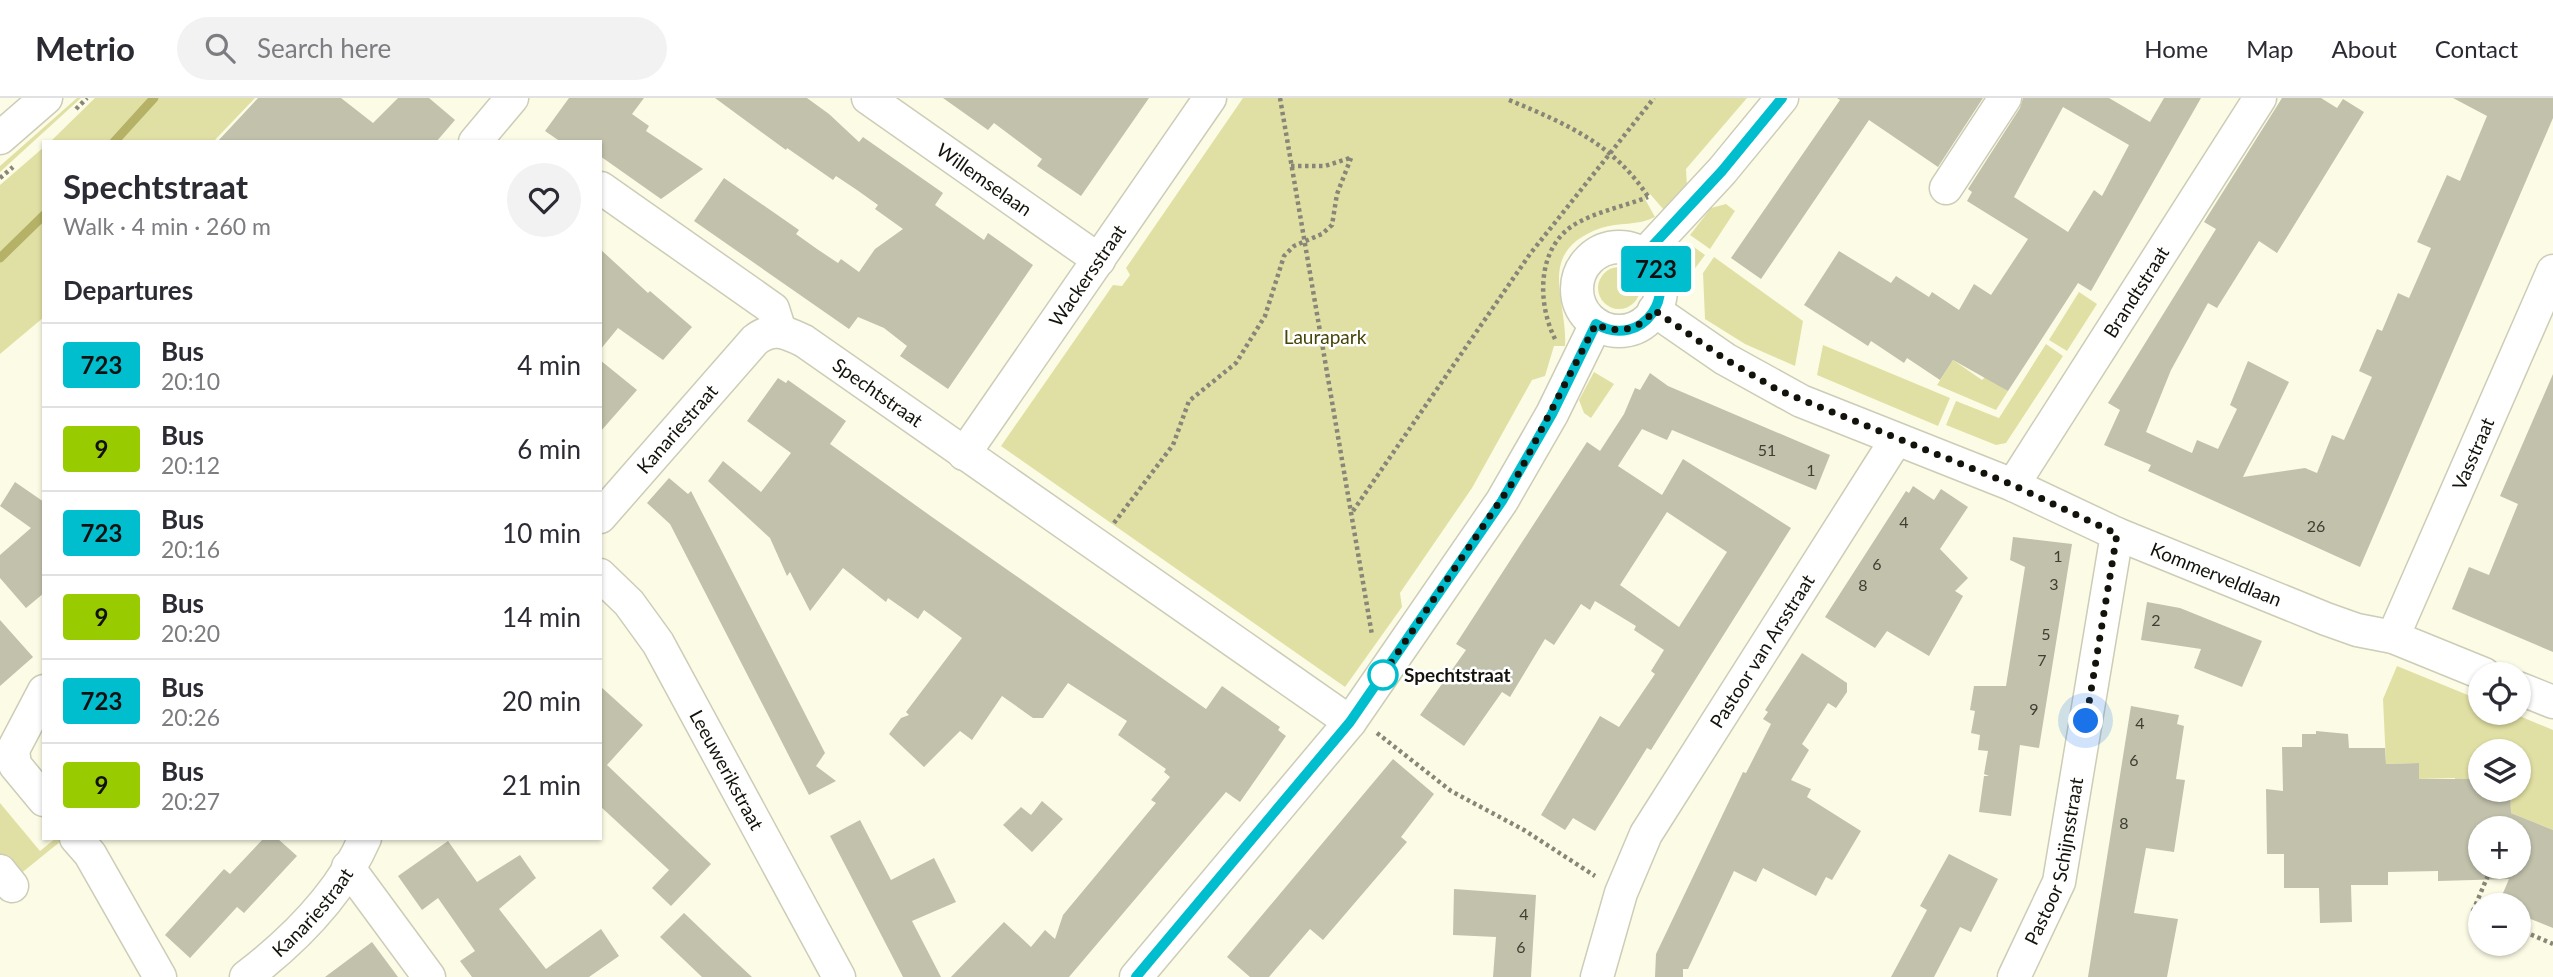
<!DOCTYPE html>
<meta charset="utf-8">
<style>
body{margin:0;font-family:Lato,sans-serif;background:#f2f2f3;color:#2b2b33;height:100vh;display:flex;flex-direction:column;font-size:26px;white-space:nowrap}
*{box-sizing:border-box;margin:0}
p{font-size:23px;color:#7c7c81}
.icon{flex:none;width:38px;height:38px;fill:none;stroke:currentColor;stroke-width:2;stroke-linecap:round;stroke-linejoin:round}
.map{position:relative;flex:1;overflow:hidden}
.drawer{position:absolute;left:42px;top:42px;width:560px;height:700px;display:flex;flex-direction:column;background:#fff;border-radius:0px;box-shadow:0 2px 5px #0004}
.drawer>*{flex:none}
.badge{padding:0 14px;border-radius:5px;font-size:24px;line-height:46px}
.fabs{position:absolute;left:2468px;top:564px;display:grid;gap:14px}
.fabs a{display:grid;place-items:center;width:63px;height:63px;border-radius:50%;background:#fff;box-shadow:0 2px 5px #0004;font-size:35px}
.you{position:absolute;width:35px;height:35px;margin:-18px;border:5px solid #fff;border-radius:50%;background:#1a73e8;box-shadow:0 0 0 10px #1a73e833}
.map>.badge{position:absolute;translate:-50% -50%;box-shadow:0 0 0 4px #fff}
h2{padding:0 21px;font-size:26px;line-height:63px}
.round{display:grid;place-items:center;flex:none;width:74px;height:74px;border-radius:37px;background:#f2f2f3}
.headline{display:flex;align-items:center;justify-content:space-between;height:119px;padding:0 21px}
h1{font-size:33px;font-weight:700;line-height:52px}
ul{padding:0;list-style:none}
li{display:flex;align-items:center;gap:21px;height:84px;padding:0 21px;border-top:2px solid #e1e1e2}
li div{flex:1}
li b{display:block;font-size:26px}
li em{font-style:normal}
li .badge{min-width:77px;font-weight:700;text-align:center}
header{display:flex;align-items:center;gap:42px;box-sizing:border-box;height:98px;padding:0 35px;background:#fff;border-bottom:2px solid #e1e1e2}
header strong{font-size:33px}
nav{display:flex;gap:38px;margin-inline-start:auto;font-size:24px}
.search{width:490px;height:63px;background:#f2f2f3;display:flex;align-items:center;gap:18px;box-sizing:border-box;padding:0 24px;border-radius:38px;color:#7c7c81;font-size:26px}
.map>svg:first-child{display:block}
.green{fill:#e1e0a4}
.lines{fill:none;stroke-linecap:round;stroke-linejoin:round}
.stream{stroke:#b5b267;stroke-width:9}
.building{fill:#c1c1ac;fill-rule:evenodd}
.minor-casing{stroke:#ccccb7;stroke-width:35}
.path{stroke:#878678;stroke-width:4.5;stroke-dasharray:3.5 3.5;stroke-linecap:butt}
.minor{stroke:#fff;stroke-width:32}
.line-casing{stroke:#fff;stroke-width:16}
.line{stroke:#00becd;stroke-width:10}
.walk{stroke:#13120b;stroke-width:7;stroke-dasharray:0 12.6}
.stop-dot{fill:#fff;stroke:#00becd;stroke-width:3.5}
.labels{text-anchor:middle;stroke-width:5;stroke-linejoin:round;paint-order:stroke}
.number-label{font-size:16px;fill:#3e3e33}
.street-label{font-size:19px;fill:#13120b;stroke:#fff}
.park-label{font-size:19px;fill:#484509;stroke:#fff}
.stop-label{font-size:19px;font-weight:bold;fill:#13120b;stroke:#fff;text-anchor:start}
</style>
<header>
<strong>Metrio</strong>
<div class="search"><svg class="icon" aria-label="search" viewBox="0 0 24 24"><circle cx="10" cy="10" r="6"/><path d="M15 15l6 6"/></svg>Search here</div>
<nav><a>Home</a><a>Map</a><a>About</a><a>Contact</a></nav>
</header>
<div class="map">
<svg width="2553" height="879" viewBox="0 0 2553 879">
<rect width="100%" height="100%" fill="#fcfce6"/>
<g class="green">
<path d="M77 0H81L0 74V68Z"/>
<path d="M95 0H255L213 44H50Z"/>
<path d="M1243 0H1747L1686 71 1687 89 1664 112 1650 96 1645 101 1655 119C1638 128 1619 124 1601 130 1534 154 1568 201 1565 248H1554L1545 278 1532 282 1472 390 1400 495 1402 509 1345 589 1001 348 1113 187 1122 188 1130 177 1126 170Z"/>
<path d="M44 49V219L0 256V87Z"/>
<path d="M1726 106 1735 113 1710 151 1690 137 1711 110Z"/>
<path d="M1687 144 1705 157 1681 189 1680 168Z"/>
<path d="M1714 159 1803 223 1795 268 1745 246 1705 221 1703 175Z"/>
<circle cx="1619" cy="190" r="21"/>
<path d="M2079 194 2097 206 2067 253 2049 242Z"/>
<path d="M2046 246 2063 258 2006 345 1996 347 1946 327 1956 303 1999 320Z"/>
<path d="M1823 247 1950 300 1938 328 1817 277Z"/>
<path d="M1953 262 1982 282 1986 278 2008 293 1996 312 1937 287Z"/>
<path d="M1594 274 1614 286 1591 320 1584 315 1579 302Z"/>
<path d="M2397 568 2480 602V614H2510L2553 632V732L2511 715 2510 691H2518V653H2480V681L2455 694V680L2419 681V665L2386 666 2383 601Z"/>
<path d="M0 705 40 753 56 740 61 743 14 781 0 764Z"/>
</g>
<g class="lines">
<g class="stream">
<path d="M114 44 154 0"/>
<path d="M0 160 44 117"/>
</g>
</g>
<g class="building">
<path d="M258 0H341L373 25 398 0H429L455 22 436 44H217Z"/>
<path d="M569 0H644L632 16 649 28 646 33 703 71 661 101 600 58V44H561L545 33Z"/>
<path d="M715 0H807L829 16 859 44 863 39 943 95 935 107 984 142 988 135 1033 167 948 291 900 258 907 248 884 230 858 219 849 231 694 123 724 80 799 132 796 136 817 151 838 165 841 161 859 174 875 151 903 131 875 111 878 107 857 92 836 78 833 82 787 50 786 52Z"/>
<path d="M943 0H1149L1081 98 1037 68 1042 61 994 25 988 32Z"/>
<path d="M1837 0H1983L1938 69 1869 22 1761 181 1731 160 1840 2Z"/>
<path d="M2023 0H2109L2150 24 2164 0H2201L2091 193 2078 185 2008 293 1953 262 1940 282 1907 260 1904 265 1871 243 1868 248 1804 207 1839 153 1891 185 1896 178 1929 199 1932 194 1959 212 1974 186 1991 197 2028 141 1967 103 1972 94 1968 91 2020 10ZM2063 9 2129 47 2102 98 2094 92 2068 134 2014 99Z"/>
<path d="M2282 0H2321L2337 10 2343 1 2364 14 2277 155 2259 143 2217 210 2208 205 2171 272 2146 334 2192 355 2197 342 2218 351 2237 311 2230 307 2248 263 2289 284 2243 379 2305 370 2317 375 2332 337 2344 342 2372 279 2359 273 2377 231 2382 233 2398 195 2409 200 2431 150 2417 144 2447 77 2460 83 2487 18 2453 0H2553V20L2360 469 2148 373 2151 367 2104 347 2120 312 2108 305 2216 131 2204 124Z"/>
<path d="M600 151 648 195 650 193 692 229 663 262 618 230 600 252Z"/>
<path d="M600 262 637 292 600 334Z"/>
<path d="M1650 275 1668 288 1830 357 1816 392 1672 332 1667 342 1642 331 1618 368 1662 397 1683 361 1791 430 1651 652 1647 650 1595 733 1573 720 1565 732 1541 717 1600 618 1619 629 1655 576 1651 573 1664 552 1634 532 1636 528 1595 503 1590 512 1581 506 1554 547 1545 541 1510 599 1502 594 1464 648 1420 617 1466 552 1456 546 1587 344 1600 353 1624 316 1635 290 1640 292ZM1667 414 1727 454 1679 529 1620 487Z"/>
<path d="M2553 276V554L2452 511 2469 469 2489 477 2518 406 2500 398Z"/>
<path d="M778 280 786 285 788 282 846 323 830 346 932 419 1206 611 1222 588 1280 629 1278 632 1286 638 1240 704 1226 694 1069 879H951L1004 824 1031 849 1045 832 1055 841 1063 817 1156 705 1151 702 1170 679 1164 674 1166 671 1118 637 1127 623 1068 585 1043 620H1033L1002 598 972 642 960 633 924 669 889 636 901 620 909 617 906 614 962 540 924 512 918 521 888 500 886 504 843 470 810 513 790 474 787 478 770 440 708 383 723 363 761 394 791 355 747 323Z"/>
<path d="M669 380 688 396 691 393 825 655 816 668 836 683 809 697 670 426 647 405Z"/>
<path d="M15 384 44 404V495L26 510 0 480V457L31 430 0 408Z"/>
<path d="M1913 388 1934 402 1941 391 1968 409 1940 451 1968 480 1955 493 1963 498 1929 558 1887 533 1875 550 1825 519 1906 393 1909 395Z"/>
<path d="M2013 439 2072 446 2039 650 2020 647 2011 718 1979 714 1984 678H1989L1984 676 1988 653 1978 652 1980 637 1971 635 1975 613 1970 612 1974 588H2006L2025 469 2010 462Z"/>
<path d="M2147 504 2180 510 2262 543 2242 589 2194 570 2201 551 2141 542Z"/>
<path d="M0 522 33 559 0 588Z"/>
<path d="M1802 555 1847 585V594L1836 610 1828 605 1802 646 1809 652 1791 682 1811 691 1807 699 1861 733 1832 782 1826 779 1816 798 1763 770 1756 784 1734 773 1688 871H1683V879H1655L1656 856 1743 674 1746 675 1771 626 1763 621 1768 614 1765 612Z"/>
<path d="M600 588 643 627 607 667 711 766 671 808 652 790 669 772 600 708Z"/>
<path d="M2131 608 2179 617 2177 626 2184 628 2176 681 2185 682 2174 754 2146 750 2134 815 2178 821 2167 879H2088Z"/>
<path d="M2316 633 2348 636 2349 650H2385L2386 666 2419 665V681H2480V691H2510L2511 715 2553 732V830L2518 816V807H2498L2509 781 2438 783V773L2388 774V787H2351L2352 824 2320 825 2319 790H2284V756H2267L2266 691 2283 693 2282 649H2302V636H2316ZM2480 730H2518V768H2480Z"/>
<path d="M1393 661 1434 696 1401 739 1407 744 1323 842 1310 831 1269 879H1250L1227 859Z"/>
<path d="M1042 703 1063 721 1032 754 1003 727 1021 709 1031 717Z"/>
<path d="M860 722 891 782 934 760 956 804 912 823 941 879H903L830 738Z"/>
<path d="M264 740H277L297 758 244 815 237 809 190 860 165 837 224 771 230 776Z"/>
<path d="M448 743 477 784 520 757 536 780 499 811 546 871 601 831 619 858 589 879H472L460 863 475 853 438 800 422 812 398 778Z"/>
<path d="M1949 756 1998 781 1971 834 1960 829 1934 879H1891L1927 812 1920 808Z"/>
<path d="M1454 791 1536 797 1531 879H1493L1496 839 1453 837Z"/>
<path d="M684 815 724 853 752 879H702L660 839Z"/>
<path d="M372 844 398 879H325Z"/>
</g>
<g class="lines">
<defs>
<g id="minor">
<path id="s1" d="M868 0 1099 162"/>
<path d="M0 40 46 0"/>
<path d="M475 44 512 0"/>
<path d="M601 90 773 211 780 233"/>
<path d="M1946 90 2005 0"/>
<circle cx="1619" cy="191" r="42"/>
<path d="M1644 157 1722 73 1782 0"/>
<path id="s2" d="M1654 212 1725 261 1801 303 2013 387 2117 436 2326 521 2357 532 2393 539 2484 576"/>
<path id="s3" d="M964 356 1210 0"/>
<path id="s4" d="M2013 387 2260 0"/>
<path id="s5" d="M600 419 755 242C773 228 786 234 804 243L1350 624"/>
<path id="s6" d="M600 477 629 505 658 545 839 879"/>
<path id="s7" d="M2393 539 2553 173"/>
<path d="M2518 590 2553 604"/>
<path d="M44 593 13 652 15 667 44 702"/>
<path d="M76 740 90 756 160 879"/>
<path d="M348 769 429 879"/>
<path d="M0 773 12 788"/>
<path id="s8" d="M246 879C293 843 341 795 365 740"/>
<path d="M1136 879 1350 624 1502 403 1552 316 1596 226"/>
<path id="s9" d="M1597 879 1621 795 1646 736 1896 342"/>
<path id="s10" d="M2014 879 2059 784 2117 436"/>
</g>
</defs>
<use href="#minor" class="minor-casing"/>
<g class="path">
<path d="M1280 0 1372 537"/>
<path d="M1509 2C1567 26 1614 46 1649 100"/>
<path d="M76 11 87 0"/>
<path d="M1291 68H1325L1350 60"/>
<path d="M0 80 13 69"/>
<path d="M1555 241C1537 205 1536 148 1577 125 1599 113 1625 108 1648 99"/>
<path d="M1353 413 1530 156 1654 0"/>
<path d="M1114 425 1173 347 1189 303 1236 265 1265 218 1284 158 1294 148 1322 136 1332 127 1337 96 1351 60"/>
<path d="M1377 635 1451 693 1524 732 1595 778"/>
<path d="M2480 815 2473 813 2492 768"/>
<path d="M2518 831 2553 846"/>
</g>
<use href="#minor" class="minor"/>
</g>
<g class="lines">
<defs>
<path id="line" d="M1136 879 1350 624 1502 403 1552 316 1596 226C1642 253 1684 193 1644 157L1722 73 1782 0"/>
</defs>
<use href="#line" class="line-casing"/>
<use href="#line" class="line"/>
<path class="walk" d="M1383 577 1380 581 1519 375 1596 226C1617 237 1641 232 1654 212L1725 261 1778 292 2013 387 2117 436 2086 623"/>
</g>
<circle class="stop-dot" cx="1383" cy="577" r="14"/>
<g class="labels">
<g class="number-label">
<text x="1767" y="358">51</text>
<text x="1811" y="378">1</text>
<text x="1904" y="430">4</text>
<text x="2316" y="434">26</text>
<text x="2058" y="464">1</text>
<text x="1877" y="472">6</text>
<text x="2054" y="492">3</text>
<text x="1863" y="493">8</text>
<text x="2156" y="528">2</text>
<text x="2046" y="542">5</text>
<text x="2042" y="568">7</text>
<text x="2034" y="617">9</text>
<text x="2140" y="631">4</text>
<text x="2134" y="668">6</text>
<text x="2124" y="731">8</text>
<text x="1524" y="822">4</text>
<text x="1521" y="855">6</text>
</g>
<g class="street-label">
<text dy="7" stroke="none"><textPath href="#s1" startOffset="142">Willemselaan</textPath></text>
<text dy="7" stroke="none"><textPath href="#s3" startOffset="217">Wackersstraat</textPath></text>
<text dy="7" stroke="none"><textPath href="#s4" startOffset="229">Brandtstraat</textPath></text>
<text dy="7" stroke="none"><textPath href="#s5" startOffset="378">Spechtstraat</textPath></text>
<text dy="7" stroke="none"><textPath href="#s5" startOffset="117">Kanariestraat</textPath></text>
<text dy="7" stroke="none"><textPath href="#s7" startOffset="200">Vasstraat</textPath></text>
<text dy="7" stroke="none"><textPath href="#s2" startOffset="623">Kommerveldlaan</textPath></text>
<text dy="7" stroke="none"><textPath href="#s9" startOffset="368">Pastoor van Arsstraat</textPath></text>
<text dy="7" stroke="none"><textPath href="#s6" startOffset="234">Leeuwerikstraat</textPath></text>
<text dy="7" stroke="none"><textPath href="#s10" startOffset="124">Pastoor Schijnsstraat</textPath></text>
<text dy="7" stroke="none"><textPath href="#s8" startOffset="93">Kanariestraat</textPath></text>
</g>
<g class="park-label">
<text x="1325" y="246">Laurapark</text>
</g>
<g class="stop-label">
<text x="1404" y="584">Spechtstraat</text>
</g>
</g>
</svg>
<div class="fabs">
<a><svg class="icon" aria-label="locate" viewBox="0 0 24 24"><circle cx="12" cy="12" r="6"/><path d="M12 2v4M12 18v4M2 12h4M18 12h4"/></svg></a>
<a><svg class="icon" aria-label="layers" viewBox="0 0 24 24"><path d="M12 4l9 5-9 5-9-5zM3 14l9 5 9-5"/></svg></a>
<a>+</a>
<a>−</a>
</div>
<div class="you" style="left:2086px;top:623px"></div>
<b class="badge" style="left:1656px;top:171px;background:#00becd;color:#111">723</b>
<section class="drawer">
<div class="headline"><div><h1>Spechtstraat</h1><p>Walk · 4 min · 260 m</p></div><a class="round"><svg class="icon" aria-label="heart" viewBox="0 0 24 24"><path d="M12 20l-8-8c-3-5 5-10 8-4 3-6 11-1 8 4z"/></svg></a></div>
<h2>Departures</h2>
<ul>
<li><span class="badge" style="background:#00becd;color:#111">723</span><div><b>Bus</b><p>20:10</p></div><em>4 min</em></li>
<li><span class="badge" style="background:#9c0;color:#111">9</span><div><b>Bus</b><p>20:12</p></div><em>6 min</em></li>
<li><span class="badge" style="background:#00becd;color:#111">723</span><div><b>Bus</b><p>20:16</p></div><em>10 min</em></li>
<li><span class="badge" style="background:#9c0;color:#111">9</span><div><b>Bus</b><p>20:20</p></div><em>14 min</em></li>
<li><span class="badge" style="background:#00becd;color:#111">723</span><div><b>Bus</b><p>20:26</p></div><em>20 min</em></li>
<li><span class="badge" style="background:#9c0;color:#111">9</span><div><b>Bus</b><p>20:27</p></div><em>21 min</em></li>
</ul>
</section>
</div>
